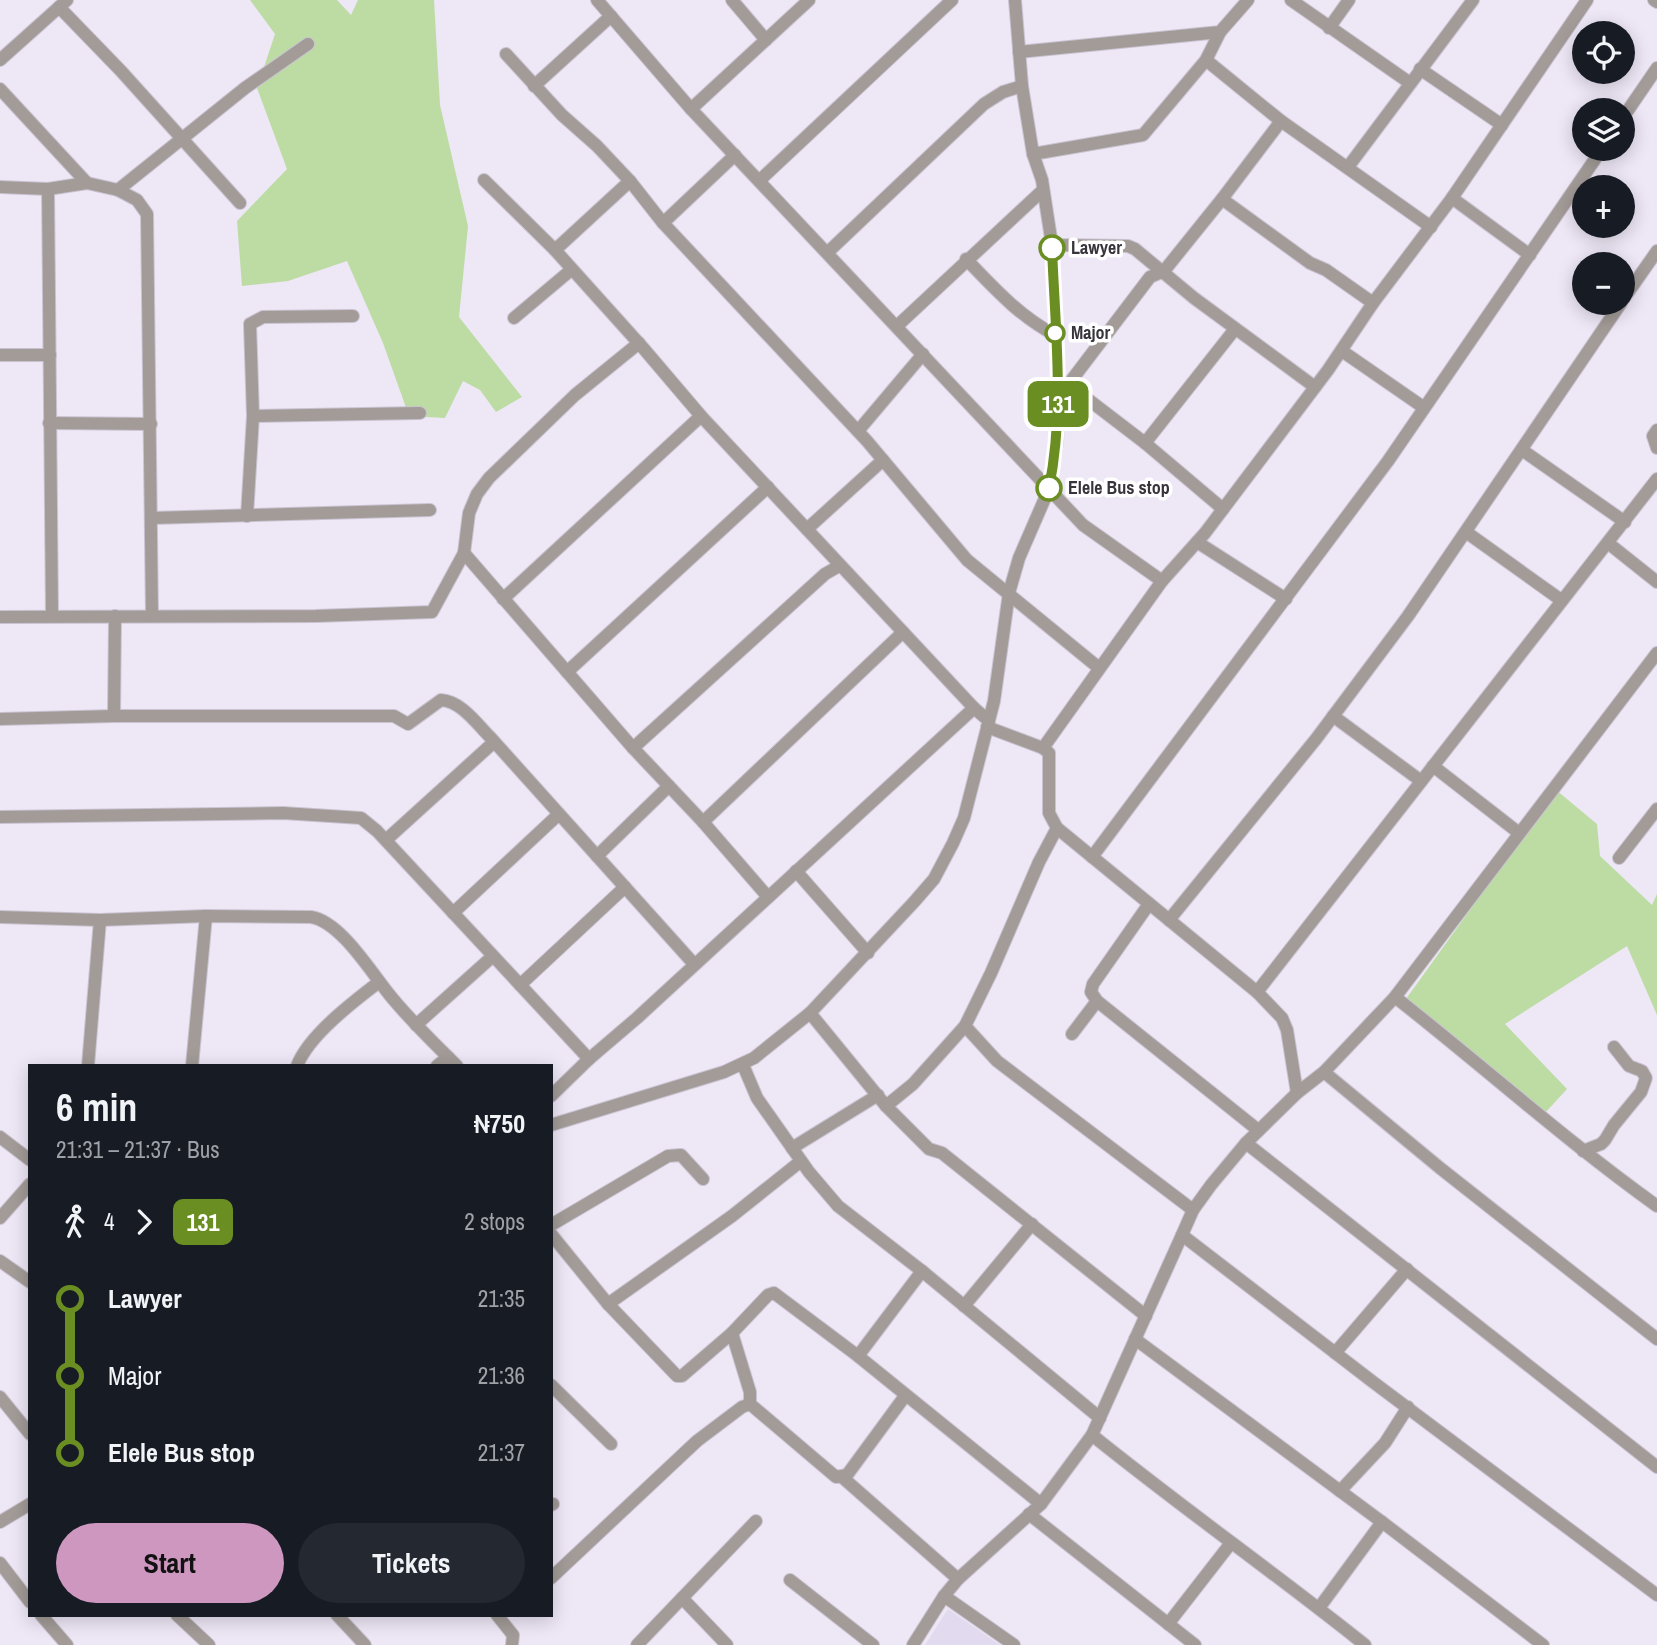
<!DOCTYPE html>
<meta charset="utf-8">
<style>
body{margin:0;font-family:"Archivo Narrow",sans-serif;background:#242831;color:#f1f3f6;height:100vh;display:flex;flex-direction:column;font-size:26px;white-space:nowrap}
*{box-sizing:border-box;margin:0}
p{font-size:23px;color:#9ea1a6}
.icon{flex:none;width:38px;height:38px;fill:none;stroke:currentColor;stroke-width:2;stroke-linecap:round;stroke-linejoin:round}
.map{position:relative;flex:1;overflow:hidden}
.side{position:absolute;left:28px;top:1064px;width:525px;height:553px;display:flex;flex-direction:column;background:#171b24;border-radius:0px;box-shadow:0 4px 18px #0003}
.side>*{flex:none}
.badge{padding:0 14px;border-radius:10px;font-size:24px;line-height:46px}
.controls{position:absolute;left:1572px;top:21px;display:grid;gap:14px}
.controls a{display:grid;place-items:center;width:63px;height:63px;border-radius:50%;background:#171b24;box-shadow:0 4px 18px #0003;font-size:35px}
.map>.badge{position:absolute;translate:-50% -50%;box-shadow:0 0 0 4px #fff}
.legs{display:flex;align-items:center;gap:10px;height:77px;padding:0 28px;font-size:23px}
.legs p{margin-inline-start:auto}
.overview{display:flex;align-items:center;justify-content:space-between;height:119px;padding:0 28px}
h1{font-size:38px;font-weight:800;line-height:52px}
.button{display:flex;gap:14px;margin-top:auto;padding:14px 28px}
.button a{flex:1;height:80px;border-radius:42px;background:#cd97c0;color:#111;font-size:28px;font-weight:800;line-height:80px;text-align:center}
.button a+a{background:#242831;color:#f1f3f6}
ul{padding:0 28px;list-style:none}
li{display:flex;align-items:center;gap:24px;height:77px;font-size:26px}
li i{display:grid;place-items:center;width:10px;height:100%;margin:0 9px;background:currentColor}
li i::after{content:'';width:18px;height:18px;margin:-9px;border:5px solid;border-radius:50%;background:#171b24}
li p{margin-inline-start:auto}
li:first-child i{background:linear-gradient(#0000 50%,currentColor 0)}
li:last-child i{background:linear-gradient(currentColor 50%,#0000 0)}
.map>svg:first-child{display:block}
.built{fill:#e2daef}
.green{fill:#bcdca4}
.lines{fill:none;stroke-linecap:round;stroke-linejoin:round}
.minor-casing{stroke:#c9c3d1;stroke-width:14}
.minor{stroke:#a29b97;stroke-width:12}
.line-1-casing{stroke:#fff;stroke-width:16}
.line-1{stroke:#6b8e23;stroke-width:10}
.stop-1-dot{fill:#fff;stroke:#6b8e23;stroke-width:3.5}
.labels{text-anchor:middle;stroke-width:7;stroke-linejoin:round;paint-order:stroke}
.stop-label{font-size:18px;font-weight:bold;fill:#37353b;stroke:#fff;text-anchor:start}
</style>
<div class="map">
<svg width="1657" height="1645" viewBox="0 0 1657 1645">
<rect width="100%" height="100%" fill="#eee7f6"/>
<path class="built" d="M948 1609 1000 1645H925Z"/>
<g class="green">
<path d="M250 0H337L351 15 358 0H434L440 105 468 226 459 317 522 397 496 412 480 390 463 381 445 418 409 416 383 343 347 261 288 281 242 286 237 221 287 169 257 88 275 34Z"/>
<path d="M1556 790 1597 824 1600 856 1652 905 1657 894V1015L1627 946 1505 1024 1567 1089 1545 1113 1406 999Z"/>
</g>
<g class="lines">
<defs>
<g id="minor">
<path d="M597 0 691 109 1083 525 1162 581"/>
<path d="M732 0 766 40"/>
<path d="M1291 0 1410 83"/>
<path d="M1654 0 1657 2"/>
<path d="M59 7 121 71 240 203"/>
<path d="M1329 28 1349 0"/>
<path d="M1220 32 1206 60 1281 121 1431 227"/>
<path d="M1019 52 1220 32 1248 0"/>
<path d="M506 54 562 115 597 146 630 181 663 223 867 441 967 560 1099 668"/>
<path d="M0 60 67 0"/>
<path d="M1420 69 1502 125"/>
<path d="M534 86 611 16"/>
<path d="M0 89 87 183"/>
<path d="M691 109 809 0"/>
<path d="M1622 119 1657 68"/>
<path d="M1033 154 1143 135 1206 60"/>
<path d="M1348 167 1473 0"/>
<path d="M484 180 555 250 644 349 701 416 974 708 989 721"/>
<path d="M760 180 952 0"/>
<path d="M0 187 48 189 87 183 118 190 137 200 147 214 152 616"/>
<path d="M48 189 52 616"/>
<path d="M118 190 245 88 308 44"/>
<path d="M1452 198 1530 255"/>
<path d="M1222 199 1310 263 1326 270 1373 303"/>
<path d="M663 223 735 155"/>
<path d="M1052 245 1128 246 1135 249 1194 298 1315 387"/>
<path d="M555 250 630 181"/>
<path d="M828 252 984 104 1003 92 1022 86"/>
<path d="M966 259C994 288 1019 316 1055 335"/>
<path d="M1622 301 1657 251"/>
<path d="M514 318 571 270"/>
<path d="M897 326 1043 190"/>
<path d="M1342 351 1423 407"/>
<path d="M0 355H50"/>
<path d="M1068 384 1145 443 1223 509"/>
<path d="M1058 398 1150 277 1164 271 1222 199 1281 121"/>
<path d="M253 416 420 413"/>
<path d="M49 423 151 424"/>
<path d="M1657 430 1653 436 1657 448"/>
<path d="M858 431 923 354"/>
<path d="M1145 443 1235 329"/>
<path d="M1522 450 1625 522"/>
<path d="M247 516 253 416 250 324 263 317 353 316"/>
<path d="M152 518 430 510"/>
<path d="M807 529 883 460"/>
<path d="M1466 532 1561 600"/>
<path d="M1197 542 1286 599"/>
<path d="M1608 543 1657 582"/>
<path d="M464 553 633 748 703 822 768 897"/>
<path d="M503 599 701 416"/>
<path d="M0 617 316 616 432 612 464 553 469 513 477 494 489 478 575 395 639 343"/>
<path d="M567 672 768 487"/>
<path d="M114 716 115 616"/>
<path d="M1333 716 1421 781"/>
<path d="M0 719 114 716H394L408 724 441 700C461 701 477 724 490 737L694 964"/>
<path d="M987 727 1043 748 1049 753V813L1057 828 1257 992 1282 1018 1287 1030 1297 1093"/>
<path d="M633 748 825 574 839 566"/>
<path d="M1043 748 1162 581 1205 533 1328 370 1373 303 1452 198 1587 0"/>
<path d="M1433 766 1519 833"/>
<path d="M0 817 283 813 361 818 377 831 589 1059"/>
<path d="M703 822 903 632"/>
<path d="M386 840 494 742"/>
<path d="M597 856 669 786"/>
<path d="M1092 857 1388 461 1602 149"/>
<path d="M1619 858 1657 809"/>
<path d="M796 871 868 953"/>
<path d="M1149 904 1093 984 1091 992 1097 1001 1258 1130"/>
<path d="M453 913 559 814"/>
<path d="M0 917 100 920 206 916"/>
<path d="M1169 920 1316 739 1408 616 1621 303"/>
<path d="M520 985 625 887"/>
<path d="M1257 992 1657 479"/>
<path d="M1395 997C1483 1066 1566 1141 1657 1206"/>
<path d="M810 1013 886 1106 929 1149 942 1153 1146 1316"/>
<path d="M416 1025 493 956"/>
<path d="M965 1026 997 1061 1193 1210"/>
<path d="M1072 1034 1097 1001"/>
<path d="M743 1065 757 1098 809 1172 838 1206 922 1271 1100 1418"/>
<path d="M88 1066 100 920"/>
<path d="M192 1066 206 916 311 917C342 922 373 976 393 999 413 1023 435 1044 457 1066"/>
<path d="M297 1066C308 1036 354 1001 379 982"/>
<path d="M437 1066 448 1057"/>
<path d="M1324 1072 1440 1168 1657 1339"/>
<path d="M551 1096 589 1059 637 1018 974 708"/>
<path d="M886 1106 913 1084 965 1026 991 973 1039 862 1057 828"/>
<path d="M551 1125 724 1072 754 1058 810 1013 914 902 934 879 953 843 964 818 994 701 1009 593 1019 558 1049 489 1057 442 1058 398 1052 245 1042 180 1033 154 1022 86 1015 0"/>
<path d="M0 1137 30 1160"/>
<path d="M1246 1143 1657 1467"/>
<path d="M792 1148 878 1095"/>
<path d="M1583 1151 1601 1144 1605 1140 1614 1125 1641 1092 1646 1078 1642 1071 1629 1066 1614 1047"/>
<path d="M0 1218 30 1184"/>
<path d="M551 1225 668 1156 681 1155 703 1179"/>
<path d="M551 1234 608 1304 677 1376H682L732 1333 768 1295 774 1293 858 1356 1041 1504"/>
<path d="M1182 1235 1373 1382 1657 1595"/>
<path d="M0 1261 30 1282"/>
<path d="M608 1304 732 1216 801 1161"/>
<path d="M964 1306 1032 1224"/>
<path d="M732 1333 750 1392V1404"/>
<path d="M1135 1339 1382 1522 1543 1645"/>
<path d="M1335 1353 1407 1269"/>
<path d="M858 1356 922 1271"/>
<path d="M551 1385 611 1444"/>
<path d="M0 1397 30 1434"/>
<path d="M1092 1435C1181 1507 1275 1573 1365 1645"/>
<path d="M842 1477 958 1579"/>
<path d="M1340 1491 1385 1443 1408 1407"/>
<path d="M551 1505 553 1504"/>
<path d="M1029 1514 1195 1645"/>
<path d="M0 1522 30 1504"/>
<path d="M0 1563 30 1602"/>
<path d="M551 1578 697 1441 742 1407 750 1404 836 1477 847 1475 905 1396"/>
<path d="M790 1580 873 1645"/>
<path d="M944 1596 1014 1645"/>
<path d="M682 1598 727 1645"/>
<path d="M1319 1608 1382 1522"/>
<path d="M41 1615 67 1645"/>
<path d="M177 1615 209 1645"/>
<path d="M337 1615 365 1645"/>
<path d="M497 1615 513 1635 512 1645"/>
<path d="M1168 1624 1231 1543"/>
<path d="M637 1645 756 1521"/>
<path d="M913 1645 944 1596 958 1579 1041 1504 1092 1435 1182 1235 1193 1210 1211 1185 1246 1143 1297 1093 1324 1072 1395 997 1657 653"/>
</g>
</defs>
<use href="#minor" class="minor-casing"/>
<use href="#minor" class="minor"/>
</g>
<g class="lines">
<defs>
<path id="line-1" d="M1049 488C1065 409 1055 328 1052 248"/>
</defs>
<use href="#line-1" class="line-1-casing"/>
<use href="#line-1" class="line-1"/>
</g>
<g class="stop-1-dot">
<circle cx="1052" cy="248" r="12"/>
<circle cx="1055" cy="333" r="9"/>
<circle cx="1049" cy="488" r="12"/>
</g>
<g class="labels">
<g class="stop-label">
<text x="1071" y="254">Lawyer</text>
<text x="1071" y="339">Major</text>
<text x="1068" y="494">Elele Bus stop</text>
</g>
</g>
</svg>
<div class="controls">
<a><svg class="icon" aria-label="locate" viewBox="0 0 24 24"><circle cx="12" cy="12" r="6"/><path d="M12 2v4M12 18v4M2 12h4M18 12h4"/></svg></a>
<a><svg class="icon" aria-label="layers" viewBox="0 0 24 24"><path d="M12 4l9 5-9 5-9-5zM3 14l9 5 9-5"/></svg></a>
<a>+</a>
<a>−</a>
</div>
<b class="badge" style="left:1058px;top:404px;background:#6b8e23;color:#fff">131</b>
<section class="side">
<div class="overview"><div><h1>6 min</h1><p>21:31 – 21:37 · Bus</p></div><b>₦750</b></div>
<div class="legs"><svg class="icon" aria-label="walk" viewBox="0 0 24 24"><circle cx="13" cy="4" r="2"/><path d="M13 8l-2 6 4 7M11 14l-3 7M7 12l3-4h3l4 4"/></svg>4<svg class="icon" aria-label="forward" viewBox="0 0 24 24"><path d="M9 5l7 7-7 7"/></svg><b class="badge" style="background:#6b8e23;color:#fff">131</b><p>2 stops</p></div>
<ul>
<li><i style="color:#6b8e23"></i><b>Lawyer</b><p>21:35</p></li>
<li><i style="color:#6b8e23"></i><span>Major</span><p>21:36</p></li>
<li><i style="color:#6b8e23"></i><b>Elele Bus stop</b><p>21:37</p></li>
</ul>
<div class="button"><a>Start</a><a>Tickets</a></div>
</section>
</div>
